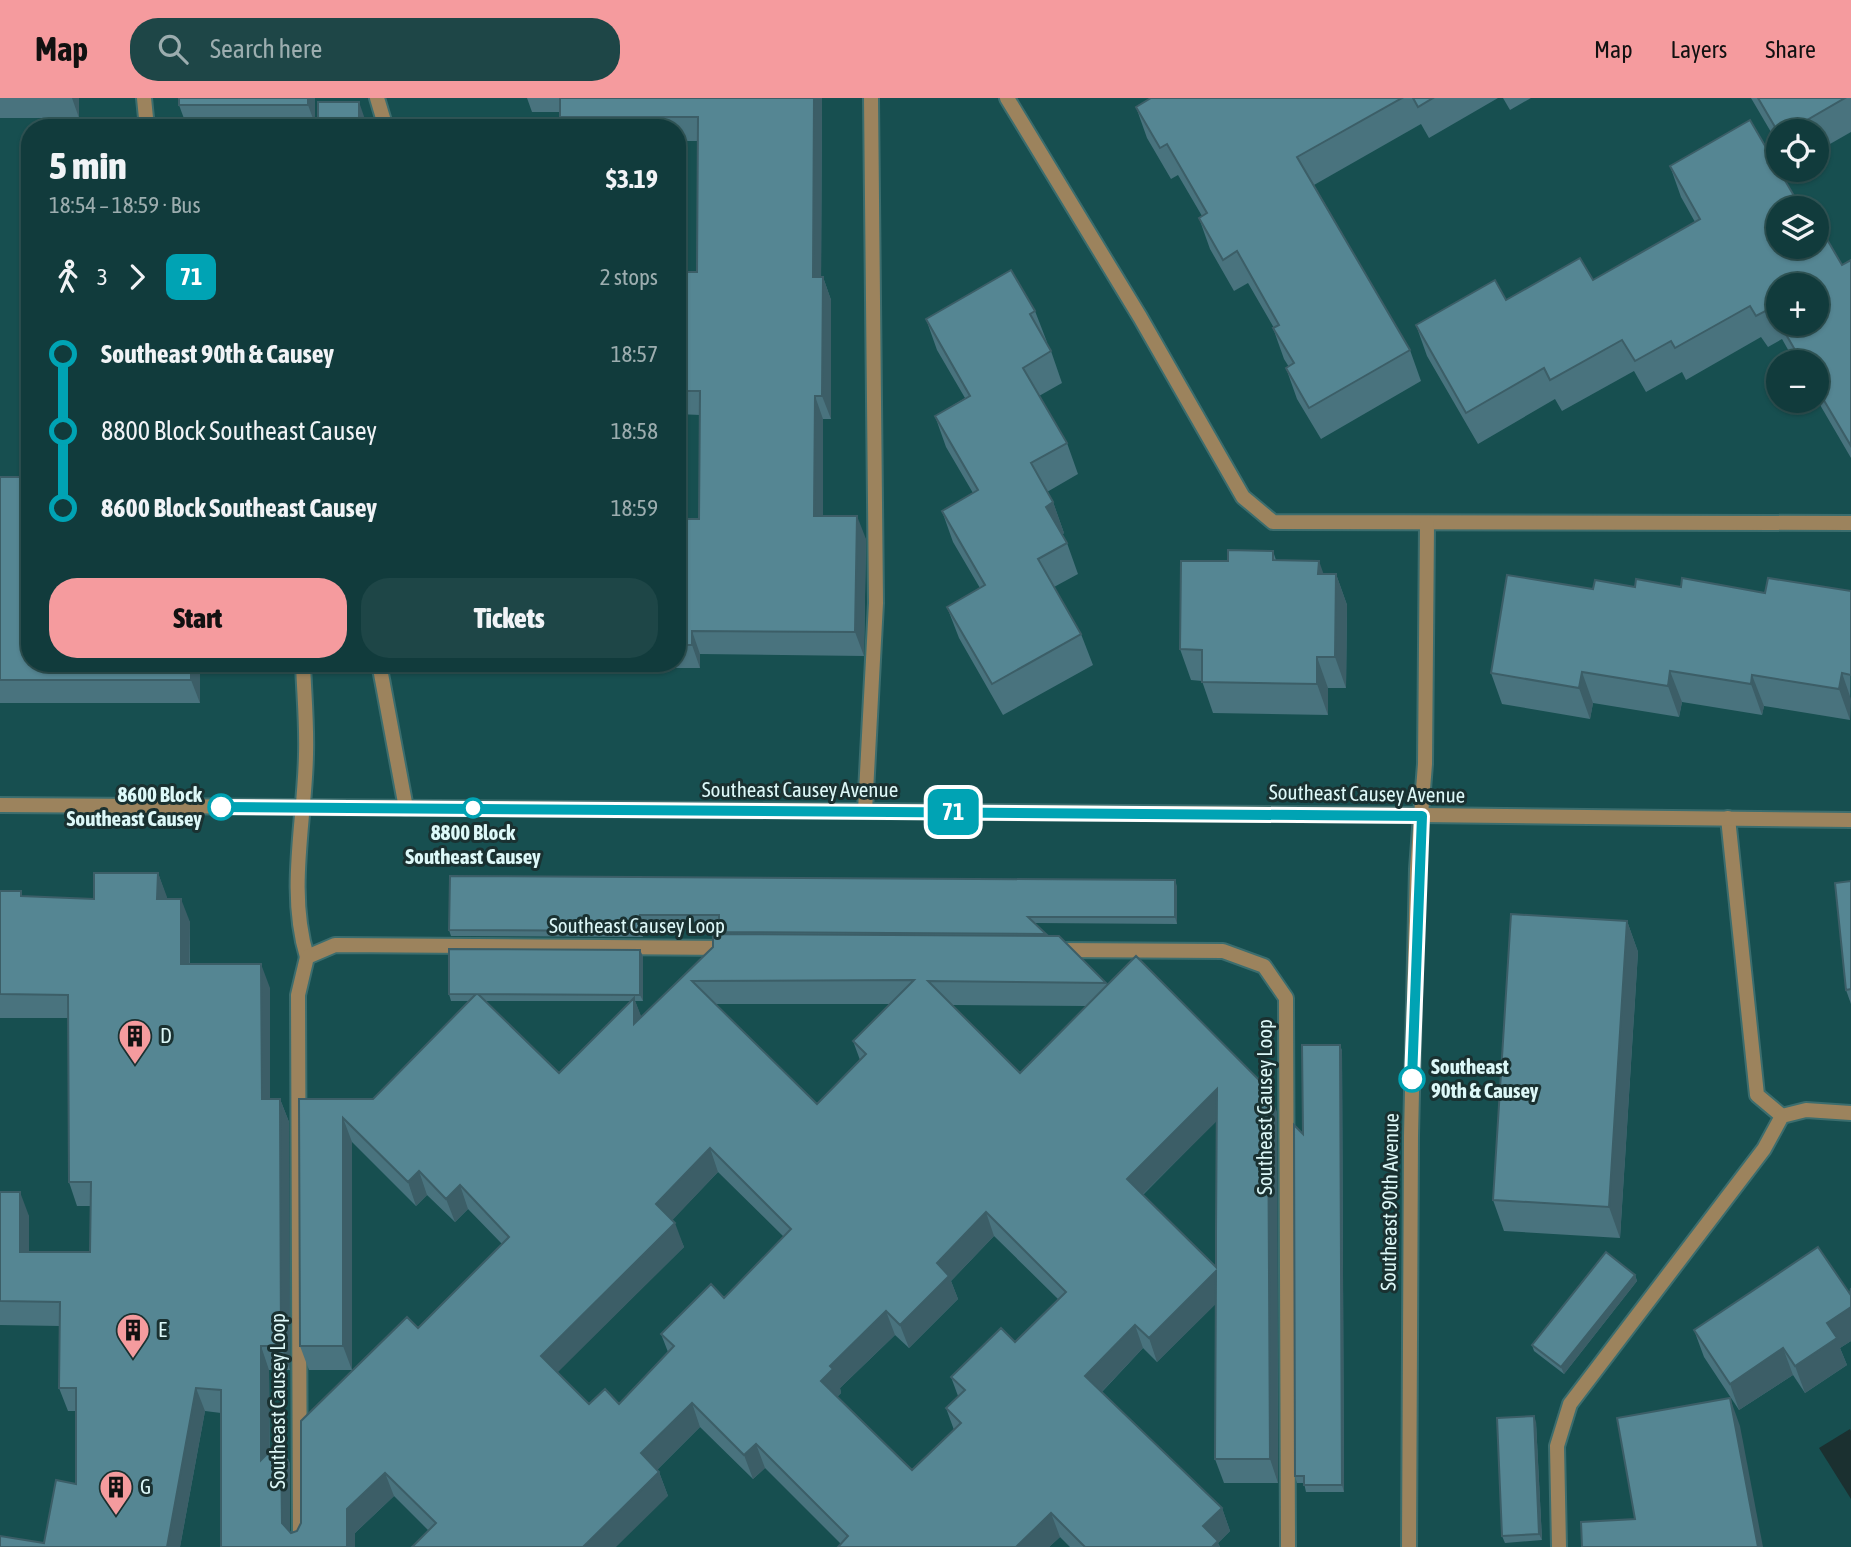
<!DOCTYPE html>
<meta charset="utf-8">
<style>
body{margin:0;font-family:"Asap Condensed",sans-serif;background:#1e4647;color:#f1f3f6;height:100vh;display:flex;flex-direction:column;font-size:26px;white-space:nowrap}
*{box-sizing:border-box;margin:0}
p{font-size:23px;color:#9cadaf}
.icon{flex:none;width:38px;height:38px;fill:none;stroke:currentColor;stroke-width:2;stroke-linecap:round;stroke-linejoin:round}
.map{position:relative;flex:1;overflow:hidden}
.side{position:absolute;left:21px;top:21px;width:665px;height:553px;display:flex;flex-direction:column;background:#113b3c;border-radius:28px;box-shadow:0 2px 5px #0004,0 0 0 2px #305556}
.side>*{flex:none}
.badge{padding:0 14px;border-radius:10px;font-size:24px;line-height:46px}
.buttons{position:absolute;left:1766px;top:21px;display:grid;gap:14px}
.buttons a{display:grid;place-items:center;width:63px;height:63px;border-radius:50%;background:#113b3c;box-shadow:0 2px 5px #0004,0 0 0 2px #305556;font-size:35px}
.map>.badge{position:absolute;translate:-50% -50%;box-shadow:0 0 0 4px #fff}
.legs{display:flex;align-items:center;gap:10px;height:77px;padding:0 28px;font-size:23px}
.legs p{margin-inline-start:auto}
.head{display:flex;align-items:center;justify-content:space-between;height:119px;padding:0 28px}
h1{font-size:38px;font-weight:800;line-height:52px}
.cta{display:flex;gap:14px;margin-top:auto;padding:14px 28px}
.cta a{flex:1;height:80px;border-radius:28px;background:#f59b9e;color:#111;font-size:28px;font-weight:800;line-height:80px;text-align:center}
.cta a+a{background:#1e4647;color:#f1f3f6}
ul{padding:0 28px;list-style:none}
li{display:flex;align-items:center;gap:24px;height:77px;font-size:26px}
li i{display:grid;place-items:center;width:10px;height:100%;margin:0 9px;background:currentColor}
li i::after{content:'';width:18px;height:18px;margin:-9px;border:5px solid;border-radius:50%;background:#113b3c}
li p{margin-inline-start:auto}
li:first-child i{background:linear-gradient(#0000 50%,currentColor 0)}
li:last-child i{background:linear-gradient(currentColor 50%,#0000 0)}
header{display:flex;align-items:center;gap:42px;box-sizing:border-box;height:98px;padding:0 35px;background:#f59b9e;color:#111}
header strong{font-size:33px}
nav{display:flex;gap:38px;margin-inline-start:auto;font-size:24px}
.search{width:490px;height:63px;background:#1e4647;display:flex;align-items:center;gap:18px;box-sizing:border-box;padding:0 24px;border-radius:28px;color:#9cadaf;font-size:26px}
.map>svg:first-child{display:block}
.water{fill:#1b3030}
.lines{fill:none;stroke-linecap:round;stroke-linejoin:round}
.service-casing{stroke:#3b6d6e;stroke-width:18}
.minor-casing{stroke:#3b6d6e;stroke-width:18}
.tertiary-casing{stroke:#3b6d6e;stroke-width:18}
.service{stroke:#9c835d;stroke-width:14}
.minor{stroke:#9c835d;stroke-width:14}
.tertiary{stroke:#9c835d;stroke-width:14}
.wall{fill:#49737e;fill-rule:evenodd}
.shaded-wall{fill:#3c5e67}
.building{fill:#558693;stroke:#3c5e67;stroke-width:2;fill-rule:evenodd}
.line-1-casing{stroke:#fff;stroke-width:16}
.line-1{stroke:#00a3b4;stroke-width:10}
.stop-1-dot{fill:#fff;stroke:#00a3b4;stroke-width:3.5}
.labels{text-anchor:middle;stroke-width:6;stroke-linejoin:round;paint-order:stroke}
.street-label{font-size:21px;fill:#ddf8f8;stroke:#1a3131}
.stop-label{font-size:21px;font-weight:bold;fill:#ddf8f8;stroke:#1a3131;text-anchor:end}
.poi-label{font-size:21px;fill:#ddf8f8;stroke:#1a3131;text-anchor:start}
</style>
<header>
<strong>Map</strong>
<div class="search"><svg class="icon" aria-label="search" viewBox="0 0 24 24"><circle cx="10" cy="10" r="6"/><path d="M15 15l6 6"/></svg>Search here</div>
<nav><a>Map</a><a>Layers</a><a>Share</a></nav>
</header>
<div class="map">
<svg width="1851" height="1449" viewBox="0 0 1851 1449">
<rect width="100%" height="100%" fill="#174f50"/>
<path class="water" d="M1850 1331 1851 1333V1401L1819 1350Z"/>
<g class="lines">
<defs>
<g id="service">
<path d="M144 0 147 30"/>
<path d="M377 0 386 30"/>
<path d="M1007 0 1140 219 1243 399 1273 424 1851 425"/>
<path d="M303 565C304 595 307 626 306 656 305 723 287 793 307 859"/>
<path d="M379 565 406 710"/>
<path d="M865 713 876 505 871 0"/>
<path d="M1421 717 1425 666 1427 426"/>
<path d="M1728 720 1757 997 1782 1018"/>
<path d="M1056 852 1223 853 1264 868 1286 900 1288 1449"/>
<path d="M300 1449 298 897 307 859 335 847 731 850"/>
<path d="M1559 1449 1557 1348 1570 1306 1764 1051 1782 1018 1806 1012 1851 1015"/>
</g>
<path id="minor" d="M1421 717 1851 722"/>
<path id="tertiary" d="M0 707 1421 717 1417 771 1411 1038 1409 1449"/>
</defs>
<use href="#service" class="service-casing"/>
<use href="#minor" class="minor-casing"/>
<use href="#tertiary" class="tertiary-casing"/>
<use href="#service" class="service"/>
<use href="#minor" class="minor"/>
<use href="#tertiary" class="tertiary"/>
</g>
<g class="wall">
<rect x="0" y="0" width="79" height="20"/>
<path d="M179 0H315V26H186L179 7Z"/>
<path d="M527 0H822L821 179H823L831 202V321H823V418L866 441 864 558 700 556V570H631L630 566 457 565H677V421H699L700 317 677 316V174H697L698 43H677V30H564L560 19V14H532Z"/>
<path d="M1151 0H1498L1429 40 1421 26 1314 87 1410 252 1421 283 1321 341 1297 301 1286 270 1289 269 1284 261 1273 230H1274L1248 185 1234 193 1210 151 1199 120 1202 118 1178 77 1171 81 1147 40 1136 9Z"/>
<path d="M1503 0H1531L1510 12Z"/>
<path d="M1751 0H1851V34L1816 54V33H1778V46Z"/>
<path d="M1670 68 1778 110 1842 167 1851 162V360L1816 300V264H1795L1782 241 1768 249 1761 239 1686 282 1682 274 1646 294 1634 273 1562 313 1555 301 1478 346 1427 258 1416 227 1506 202 1593 182 1695 124 1681 99ZM1778 187 1816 226H1778Z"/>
<path d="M1035 213 1047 244 1046 245 1051 253 1062 285 1039 298 1067 345 1078 376 1047 394 1053 404 1064 435 1062 437 1067 445 1078 476 1054 489 1081 536 1093 567 1003 617 959 540 947 509 980 490 953 444 942 413 973 395 946 349 935 318 965 300 937 252 926 221Z"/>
<path d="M0 379 200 565V605H0Z"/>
<path d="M1273 453 1276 462 1324 476H1336L1347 507 1346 590H1328V617L1213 615 1202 583 1191 582 1180 551 1228 463Z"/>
<path d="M1635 489H1681L1765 495 1851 493 1850 622 1764 608 1762 617 1682 604 1679 619 1593 605 1590 621 1502 606 1491 575 1593 491Z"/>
<path d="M158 775 167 801 190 824V866L270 890V1001H280L289 1024 290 1272H269L270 1354 281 1342 290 1366V1434L297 1433 418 1230 502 1146 468 1111 455 1124 427 1097 416 1108 352 1044V1272H309L300 1248 299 1001H373L470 903H451L449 896 640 852 643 859V903H635L641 919 713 849 720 836 719 824 643 823V839L451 838 449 832 450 778 1177 788V826L1035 825 1046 838 1106 885 1107 887 1277 1014 1278 1385H1224L1215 1361 1216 1205 1157 1264 1143 1250 1102 1294 1222 1410 1230 1433 1218 1445 1220 1449H1070L1060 1439 1049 1449H838L841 1446 765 1370 753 1381 700 1329 657 1372 659 1374 668 1398 428 1432 394 1398 355 1435V1449H221V1315L205 1313 180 1449H0L44 1445 76 1386V1313H68L59 1290 60 1228 0 1227V1094L29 1118V1154H90V1108H77L69 1084 68 920H0V793L23 798 94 801ZM485 903H631L559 975ZM716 906H890L853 943 860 962 817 1006ZM952 907 1086 908 1020 975ZM1216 1023V1169L1143 1097ZM718 1074 784 1139 724 1200 661 1236 668 1254 619 1306H589L557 1274 684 1149 672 1122ZM994 1138 1058 1201 1015 1244 951 1279 958 1298 946 1310 954 1332 912 1372 837 1299 841 1295 840 1290 895 1237 909 1250 958 1201 951 1183Z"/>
<path d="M1851 783V906L1846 892Z"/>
<path d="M1627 823 1638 854 1620 1140 1504 1133 1493 1102Z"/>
<path d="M1340 947 1342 953 1344 1394H1306L1304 1385H1297L1295 1378 1303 1036Z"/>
<path d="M1635 1177 1637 1183 1564 1276 1534 1253 1532 1247Z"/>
<path d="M1851 1190V1243L1840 1250 1847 1267 1805 1295 1793 1277 1739 1312 1704 1259 1694 1232 1850 1196Z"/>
<path d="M1536 1324 1542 1442 1505 1445 1502 1438Z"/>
</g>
<g class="shaded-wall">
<path d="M72 0H79V20Z"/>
<path d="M308 0H315V26L308 7Z"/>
<path d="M814 0H822L821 202 813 179Z"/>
<path d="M359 4 368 30H359Z"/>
<path d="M823 179 831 202V321L822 298Z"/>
<path d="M815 298 823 321V441L814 418Z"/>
<path d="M1053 404 1064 435 1057 440 1046 409Z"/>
<path d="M857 418 866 441 864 558 855 534Z"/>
<path d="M1319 463 1330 494 1318 476Z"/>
<path d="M1336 476 1347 507 1346 590 1335 559Z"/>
<path d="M692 533 700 556V570L692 547Z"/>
<path d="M1317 559 1328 590V617L1317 586Z"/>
<path d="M191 565H200V605L191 582Z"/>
<path d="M1670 573 1682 604 1679 619 1668 588Z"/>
<path d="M1582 574 1593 605 1590 621 1579 590Z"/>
<path d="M1842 575 1851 601 1850 622 1839 591Z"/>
<path d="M1752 577 1764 608 1762 617 1751 586Z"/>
<path d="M158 775 167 799 166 824 157 801Z"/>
<path d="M1175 782 1177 788V826L1175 819Z"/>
<path d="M181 801 190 824 189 890 181 866Z"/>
<path d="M640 817 643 823V839L640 833Z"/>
<path d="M1627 823 1638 854 1620 1140 1609 1109Z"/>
<path d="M640 852 643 859V903L640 897Z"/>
<path d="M261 866 270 890V1024L262 1001Z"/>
<path d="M634 900 643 923 634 926Z"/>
<path d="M1340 947 1342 953 1344 1394 1342 1387Z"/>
<path d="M1217 991 1225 1015 1135 1104 1127 1081Z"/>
<path d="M1268 991 1277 1014 1278 1385 1270 1361Z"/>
<path d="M280 1001 289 1024 290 1272 281 1248Z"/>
<path d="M343 1020 352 1044V1272L343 1248Z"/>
<path d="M710 1050 718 1074 665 1130 656 1106Z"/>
<path d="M419 1073 427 1097 416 1108 408 1084Z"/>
<path d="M460 1087 468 1111 455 1124 446 1101Z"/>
<path d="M20 1094 29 1118V1177L20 1154Z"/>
<path d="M986 1114 994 1138 951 1183 958 1201 909 1250 900 1227 937 1165Z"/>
<path d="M675 1125 684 1149 550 1282 541 1258Z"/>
<path d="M1216 1173 1225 1197 1157 1264 1149 1240Z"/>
<path d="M1635 1177 1637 1183 1564 1276 1561 1269Z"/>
<path d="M1851 1209V1243L1840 1250 1847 1267 1805 1295 1795 1268 1827 1225Z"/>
<path d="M886 1213 895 1237 840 1290 841 1295 830 1306 821 1283 830 1268Z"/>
<path d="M1135 1227 1143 1250 1094 1302 1085 1278Z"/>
<path d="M261 1248 269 1272 270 1386 261 1362Z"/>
<path d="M1783 1250 1793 1277 1739 1312 1730 1286Z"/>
<path d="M196 1290 205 1313 180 1449H167Z"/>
<path d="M1730 1300 1740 1328 1763 1449H1758Z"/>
<path d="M692 1305 700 1329 650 1379 641 1355Z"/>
<path d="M1534 1318 1536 1324 1542 1442 1539 1436Z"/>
<path d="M281 1342 290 1366V1449L282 1425Z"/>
<path d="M756 1346 765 1370 753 1381 744 1357Z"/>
<path d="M659 1374 668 1398 616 1449H583Z"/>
<path d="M385 1375 394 1398 355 1435V1449H347V1411Z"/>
<path d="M1222 1410 1230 1433 1218 1445 1220 1449H1210L1203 1428Z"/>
<path d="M1051 1415 1060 1439 1049 1449H1016Z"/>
</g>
<g class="building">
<rect x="179" y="0" width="129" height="7"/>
<path d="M560 0H814L813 179H823L822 298H815L814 418H857L855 534 692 533V547H677V421H699L700 293H677V174H697L698 19H560Z"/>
<path d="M1151 0H1402L1297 59 1410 252 1309 310 1286 270 1294 265 1273 230 1279 227 1237 153 1223 162 1199 120 1207 115 1167 46 1160 50 1136 9Z"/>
<path d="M1413 0H1433L1418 9Z"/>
<path d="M1758 0H1845L1788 33H1778V34Z"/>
<rect x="318" y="4" width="41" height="26"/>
<path d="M1750 22 1778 70V72H1779L1801 110H1778V149H1816V127L1818 126 1842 167 1851 162V348L1816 289V264H1802L1780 226H1816V187H1778V223L1771 210 1756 218 1750 208 1675 250 1671 243 1635 263 1622 242 1550 282 1544 270 1466 315 1416 227 1495 182 1506 202 1580 160 1593 182 1700 121 1670 68Z"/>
<path d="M1011 172 1035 213 1030 216 1051 253 1023 270 1067 345 1031 365 1053 404 1046 409 1067 445 1038 461 1081 536 992 586 947 509 985 487 942 413 978 392 935 318 970 298 926 221Z"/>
<path d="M0 379H30V565H191V582H0Z"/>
<path d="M1228 452 1273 453V462L1319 463 1318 476H1336L1335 559H1317V586L1202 584V552L1180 551 1181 463H1228Z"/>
<path d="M1507 477 1593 491 1595 482 1635 489 1636 481 1681 489 1682 480 1765 495 1768 480 1851 493V577L1842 575 1839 591 1752 577 1751 586 1670 573 1668 588 1582 574 1579 590 1491 575Z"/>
<path d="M94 775H158L157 801H181V866H261L262 1001H280L281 1248H261V1362L281 1342 282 1425 291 1435 297 1433 301 1425V1323L407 1219 418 1230 509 1139 460 1087 446 1101 419 1073 408 1084 343 1020V1248H300L299 1001H373L477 895 559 975 634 900V926L713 849V836L1059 838 1106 885 928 883 1020 975 1136 858 1268 991 1270 1361H1215L1216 1173 1149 1240 1135 1227 1085 1278 1222 1410 1203 1428 1218 1443 1212 1449H1085L1051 1415 1016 1449H838L848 1438 756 1346 744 1357 692 1305 641 1355 659 1374 583 1449H412L436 1425 385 1375 347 1411V1449H221V1292L196 1290 167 1449H0V1438L44 1445 56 1382 76 1386V1290H59L60 1204 0 1203V1094H20V1154H90L91 1084H69L68 897 0 896V793H21V798L94 801ZM914 882 853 943 866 956 817 1006 692 883ZM1217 991 1216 1132V1169L1127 1081ZM710 1050 791 1131 724 1200 711 1186 661 1236 674 1248 619 1306 605 1291 589 1306 541 1258 675 1125 656 1106ZM986 1114 1066 1194 1015 1244 1001 1230 951 1279 965 1292 946 1310 961 1325 912 1372 821 1283 833 1271 830 1268 886 1213 900 1227 949 1178 937 1165Z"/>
<path d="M450 778 1175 782V819H1028L1046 836 719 834V817H640V833L449 832Z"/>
<path d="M1851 783V891L1846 892 1835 785Z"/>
<path d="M1511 816 1627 823 1609 1109 1493 1102Z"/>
<path d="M449 851 640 852V897L449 896Z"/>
<path d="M1302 947H1340L1342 1387H1304V1378H1295L1294 1027 1303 1036Z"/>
<path d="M1818 1149 1850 1196 1851 1190V1209L1827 1225 1837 1240 1795 1268 1783 1250 1730 1286 1694 1232Z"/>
<path d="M1606 1154 1635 1177 1561 1269 1532 1247Z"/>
<path d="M1730 1300 1758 1449H1582L1581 1424 1635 1421 1617 1320Z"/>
<path d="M1534 1318 1539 1436 1502 1438 1497 1320Z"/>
</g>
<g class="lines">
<defs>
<path id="line-1" d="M221 709 1422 718 1412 981"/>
</defs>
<use href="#line-1" class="line-1-casing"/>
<use href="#line-1" class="line-1"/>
</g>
<defs>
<symbol id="building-pin" viewBox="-11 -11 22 30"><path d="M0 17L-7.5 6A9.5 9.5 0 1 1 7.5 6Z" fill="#f59b9e" stroke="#1a3131"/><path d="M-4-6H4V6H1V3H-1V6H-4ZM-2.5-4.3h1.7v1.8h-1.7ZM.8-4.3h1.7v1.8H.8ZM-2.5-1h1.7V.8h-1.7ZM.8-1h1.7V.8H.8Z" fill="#111"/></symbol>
</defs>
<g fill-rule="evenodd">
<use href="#building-pin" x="116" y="919" width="38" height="52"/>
<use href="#building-pin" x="114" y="1213" width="38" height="52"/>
<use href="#building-pin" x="97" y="1370" width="38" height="52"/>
</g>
<g class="stop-1-dot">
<circle cx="221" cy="709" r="12"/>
<circle cx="473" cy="710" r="9"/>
<circle cx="1412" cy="981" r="12"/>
</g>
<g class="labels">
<g class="street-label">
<text x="800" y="699">Southeast Causey Avenue</text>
<text transform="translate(1367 696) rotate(1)" y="7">Southeast Causey Avenue</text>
<text x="637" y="835">Southeast Causey Loop</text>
<text transform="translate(1265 1009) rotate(-90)" y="7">Southeast Causey Loop</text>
<text transform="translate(1390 1104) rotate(-89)" y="7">Southeast 90th Avenue</text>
<text transform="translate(278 1303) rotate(-90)" y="7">Southeast Causey Loop</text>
</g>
<g class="stop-label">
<text x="202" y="704">8600 Block<tspan x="202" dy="24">Southeast Causey</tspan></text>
<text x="473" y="742" text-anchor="middle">8800 Block<tspan x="473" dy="24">Southeast Causey</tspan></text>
<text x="1431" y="976" text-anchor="start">Southeast<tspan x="1431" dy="24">90th &amp; Causey</tspan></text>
</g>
<g class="poi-label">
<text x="160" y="945">D</text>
<text x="158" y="1239">E</text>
<text x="140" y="1396">G</text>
</g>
</g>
</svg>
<div class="buttons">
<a><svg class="icon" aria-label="locate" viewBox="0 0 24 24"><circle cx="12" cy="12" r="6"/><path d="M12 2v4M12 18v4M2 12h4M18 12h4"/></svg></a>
<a><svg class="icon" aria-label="layers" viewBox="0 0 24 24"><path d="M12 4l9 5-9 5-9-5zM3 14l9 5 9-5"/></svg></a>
<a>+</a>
<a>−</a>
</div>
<b class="badge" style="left:953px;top:714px;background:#00a3b4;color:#fff">71</b>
<section class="side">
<div class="head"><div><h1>5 min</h1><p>18:54 – 18:59 · Bus</p></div><b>$3.19</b></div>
<div class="legs"><svg class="icon" aria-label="walk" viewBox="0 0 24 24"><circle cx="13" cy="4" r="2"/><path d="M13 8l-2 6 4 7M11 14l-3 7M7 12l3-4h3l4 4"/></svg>3<svg class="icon" aria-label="forward" viewBox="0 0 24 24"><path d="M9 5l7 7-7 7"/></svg><b class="badge" style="background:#00a3b4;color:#fff">71</b><p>2 stops</p></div>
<ul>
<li><i style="color:#00a3b4"></i><b>Southeast 90th &amp; Causey</b><p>18:57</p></li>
<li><i style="color:#00a3b4"></i><span>8800 Block Southeast Causey</span><p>18:58</p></li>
<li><i style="color:#00a3b4"></i><b>8600 Block Southeast Causey</b><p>18:59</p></li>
</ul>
<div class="cta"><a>Start</a><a>Tickets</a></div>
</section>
</div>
